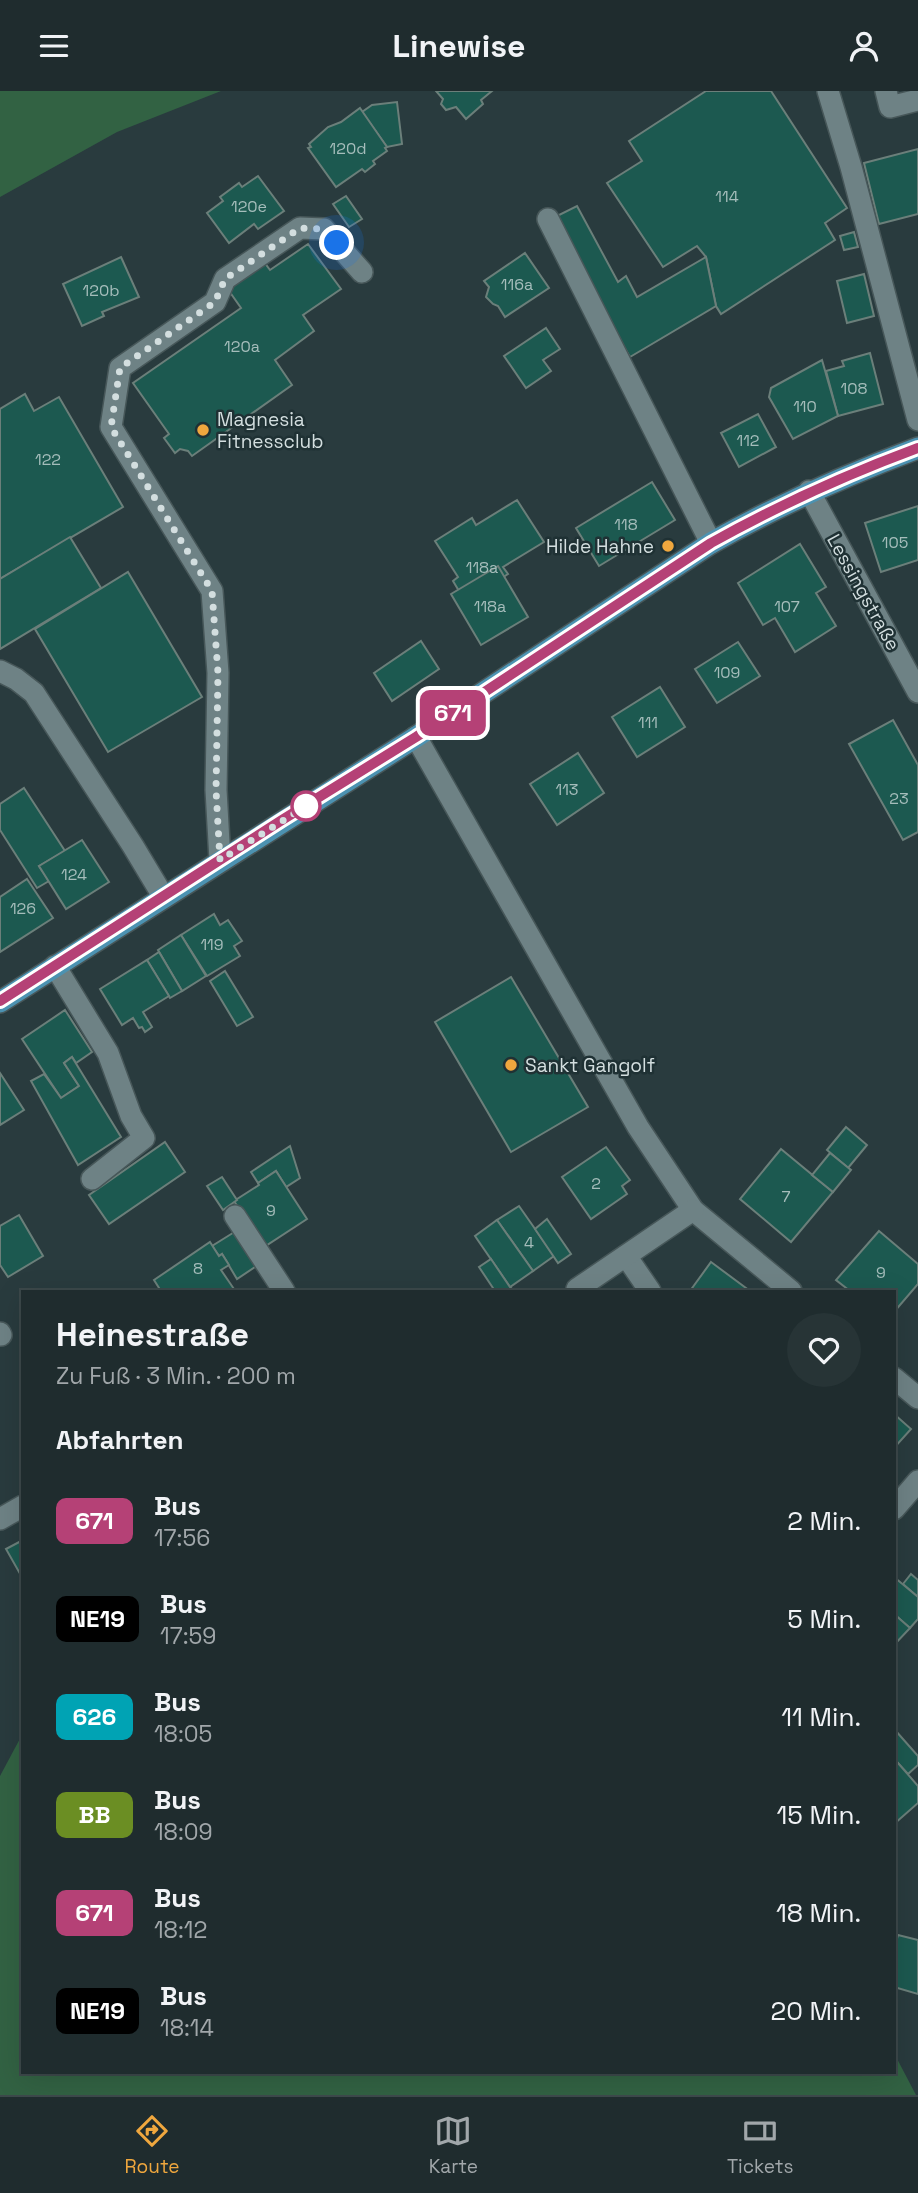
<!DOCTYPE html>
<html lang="de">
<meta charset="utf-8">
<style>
body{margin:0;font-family:"Space Grotesk",sans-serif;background:#273436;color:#f1f3f6;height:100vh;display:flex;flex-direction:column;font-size:26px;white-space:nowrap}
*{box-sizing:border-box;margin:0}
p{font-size:23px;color:#a1a7aa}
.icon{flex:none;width:38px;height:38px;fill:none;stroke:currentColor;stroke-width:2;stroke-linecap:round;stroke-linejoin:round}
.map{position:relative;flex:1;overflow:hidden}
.drawer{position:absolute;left:21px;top:1199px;width:875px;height:784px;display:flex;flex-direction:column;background:#1f2c2e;border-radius:0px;box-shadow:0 7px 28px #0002,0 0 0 2px #3c484a}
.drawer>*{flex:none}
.badge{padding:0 14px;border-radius:10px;font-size:24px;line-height:46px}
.you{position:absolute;width:35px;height:35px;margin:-18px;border:5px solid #fff;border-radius:50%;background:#1a73e8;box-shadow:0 0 0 10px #1a73e833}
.map>.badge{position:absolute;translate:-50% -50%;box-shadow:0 0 0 4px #fff}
h2{padding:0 35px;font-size:26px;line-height:63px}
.round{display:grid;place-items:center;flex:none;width:74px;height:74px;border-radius:37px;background:#273436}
.head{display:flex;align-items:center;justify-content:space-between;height:119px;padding:0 35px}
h1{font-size:33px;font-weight:700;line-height:52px}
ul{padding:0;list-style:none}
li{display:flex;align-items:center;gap:21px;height:98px;padding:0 35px}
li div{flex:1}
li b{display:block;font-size:26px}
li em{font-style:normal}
li .badge{min-width:77px;font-weight:700;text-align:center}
header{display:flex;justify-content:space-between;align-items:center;height:91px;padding:0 35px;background:#1f2c2e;font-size:32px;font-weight:700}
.tab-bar{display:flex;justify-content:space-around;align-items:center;height:98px;border-top:2px solid #3c484a;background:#1f2c2e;font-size:19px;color:#a1a7aa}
.tab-bar a{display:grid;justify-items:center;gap:4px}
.tab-bar .selected{color:#efa73e}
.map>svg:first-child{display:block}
.green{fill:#326243}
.building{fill:#1c5950;stroke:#6b7f7a;stroke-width:2}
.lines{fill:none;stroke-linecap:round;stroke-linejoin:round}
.minor-casing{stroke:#475759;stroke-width:24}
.major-casing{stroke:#475759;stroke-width:24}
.minor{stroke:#6e8285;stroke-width:21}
.major{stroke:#4c92b1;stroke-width:21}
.line-casing{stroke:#fff;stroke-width:16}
.line{stroke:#b54176;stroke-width:10}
.walk{stroke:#d3dedf;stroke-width:7;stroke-dasharray:0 12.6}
.poi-dot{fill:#efa73e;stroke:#1f3134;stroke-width:2.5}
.stop-dot{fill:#fff;stroke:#b54176;stroke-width:3.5}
.labels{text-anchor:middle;stroke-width:5;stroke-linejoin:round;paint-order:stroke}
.number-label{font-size:16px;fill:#a5bdbb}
.poi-label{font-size:19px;fill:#d3dedf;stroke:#1f3134;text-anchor:start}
.street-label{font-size:19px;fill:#d3dedf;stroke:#1f3134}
</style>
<header><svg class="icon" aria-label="menu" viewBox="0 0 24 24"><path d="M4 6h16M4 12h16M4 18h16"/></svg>Linewise<svg class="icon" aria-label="person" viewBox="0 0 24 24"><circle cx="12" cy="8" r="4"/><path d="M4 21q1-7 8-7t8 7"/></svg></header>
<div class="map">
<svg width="918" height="2004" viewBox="0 0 918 2004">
<rect width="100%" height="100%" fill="#293b3e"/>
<g class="green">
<path d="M0 0H221L117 41 0 106Z"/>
<path d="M23 1642V1981H894V1962L916 2004H0V1685Z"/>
</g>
<g class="building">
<path d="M436 0H492L481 9 483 13 466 28 456 16 446 19 441 13 443 8Z"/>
<path d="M706 0H771L847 117 825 132 835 149 721 223 716 215 706 166 697 155 663 176 607 92 642 70 629 50Z"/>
<path d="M397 11 402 53 387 56 362 21 372 14Z"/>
<path d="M360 17 387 56 385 57 387 60 373 70 375 73 365 81 362 78 336 96 308 57 311 56 309 53 328 36 341 31Z"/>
<path d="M918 58V123L879 133 864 72Z"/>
<path d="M258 85 284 120 258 138 254 133 229 152 207 122 223 110 220 106 239 92 242 96Z"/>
<path d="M346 105 362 128 349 136 333 113Z"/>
<path d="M577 115 618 191 626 185 637 206 706 166 716 215 630 266 603 221 557 125Z"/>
<path d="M854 141 858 156 844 159 840 145Z"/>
<path d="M308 153 341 198 303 224 314 240 275 269 292 294 192 365 188 360 180 358 175 362 164 347 169 343 133 292 241 217 227 197 264 171 270 179Z"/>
<path d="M525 162 549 197 505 226 498 215 493 213 486 206 489 196 484 190Z"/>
<path d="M121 166 139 206 102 221 104 225 82 235 63 193Z"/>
<path d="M864 183 874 225 847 232 837 190Z"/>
<path d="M546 237 560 258 543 269 551 280 526 297 504 265Z"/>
<path d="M870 262 883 313 838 325 826 280 844 275 842 270Z"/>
<path d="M822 269 838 325 793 348 769 306 771 297Z"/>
<path d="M25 303 34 320 59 306 123 416 0 488V318Z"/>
<path d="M758 323 776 356 739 376 721 342Z"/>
<path d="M652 391 675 429 599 475 576 437Z"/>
<path d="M517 409 544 451 503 476 508 483 465 510 453 490 458 486 435 450 472 427 476 434Z"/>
<path d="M918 415V469L881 481 865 432Z"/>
<path d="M70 446 101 497 0 558V488Z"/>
<path d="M800 453 826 496 816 502 836 535 795 561 775 527 763 534 738 492Z"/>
<path d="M498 475 528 526 481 554 451 503Z"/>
<path d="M128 481 202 606 108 661 35 538Z"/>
<path d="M421 550 439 578 392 610 374 582Z"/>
<path d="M738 551 760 585 717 612 695 578Z"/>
<path d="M660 596 685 636 637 666 612 626Z"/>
<path d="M893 629 918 674V741L903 749 849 653Z"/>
<path d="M578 662 604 702 557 734 530 693Z"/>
<path d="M24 697 65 760 39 775 49 790 37 797 0 739V713Z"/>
<path d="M82 749 109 791 66 818 39 775Z"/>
<path d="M27 788 53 827 0 861V806Z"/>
<path d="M214 823 220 834 228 829 242 850 234 855 240 865 207 885 181 844Z"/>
<path d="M181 844 206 885 182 900 158 859Z"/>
<path d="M159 861 182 900 170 907 147 869Z"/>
<path d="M147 869 169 905 143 921 152 936 145 941 142 936 139 937 133 927 122 934 100 898Z"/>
<path d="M225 880 253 926 237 935 210 890Z"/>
<path d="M511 886 588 1016 511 1061 435 931Z"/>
<path d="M65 919 92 961 76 972 72 966 64 972 79 995 61 1007 22 948Z"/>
<path d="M72 966 121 1046 78 1074 31 990 44 983 61 1007 79 995 64 972Z"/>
<path d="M0 982 24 1019 0 1034Z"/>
<path d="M846 1036 867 1054 848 1077 827 1059Z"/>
<path d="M165 1051 185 1081 109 1133 89 1104Z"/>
<path d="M290 1055 300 1087 286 1096 276 1080 258 1092 251 1081Z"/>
<path d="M606 1056 630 1089 622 1095 627 1103 591 1128 562 1086Z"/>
<path d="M781 1058 833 1101 791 1151 740 1108Z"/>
<path d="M830 1062 851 1079 833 1101 812 1084Z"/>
<path d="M276 1080 307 1128 264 1156 234 1110 259 1094 258 1092Z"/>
<path d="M222 1086 237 1109 223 1119 207 1095Z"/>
<path d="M519 1115 554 1165 533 1180 497 1129Z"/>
<path d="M19 1124 43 1165 8 1186 0 1174V1135Z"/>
<path d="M547 1128 571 1163 558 1172 535 1138Z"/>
<path d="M497 1129 533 1180 510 1196 475 1145Z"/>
<path d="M236 1140 258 1174 237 1188 222 1163 219 1165 212 1155Z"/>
<path d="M879 1140 918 1173V1193L894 1221V1200H850L836 1189Z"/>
<path d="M210 1151 219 1165 222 1163 229 1174 221 1179 234 1198 230 1200H161L154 1189Z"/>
<path d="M491 1168 510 1196 514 1200H495L479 1176Z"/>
<path d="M711 1171 750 1200H690Z"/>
<path d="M894 1323 911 1338 894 1357Z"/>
<path d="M23 1449V1488L6 1458Z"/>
<path d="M911 1483 918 1489V1506L903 1493Z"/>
<path d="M894 1486 918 1506V1528L910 1537 894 1523Z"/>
<path d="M894 1523 910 1537 894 1554Z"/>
<path d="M895 1639 918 1665V1674L908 1683 894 1668Z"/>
<path d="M898 1672 918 1695V1712L894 1733V1676Z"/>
<path d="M898 1844 918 1849V1903L894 1896V1859Z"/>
</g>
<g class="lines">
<defs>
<g id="minor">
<path d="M828 0 851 76 918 329"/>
<path d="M886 0 890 16 918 9"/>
<path d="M548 128 711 452"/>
<path d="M809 400 918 601"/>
<path d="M0 580 16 588 34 602 133 755 163 805"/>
<path d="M416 646 638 1036 693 1119 791 1200"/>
<path d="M220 769 216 699 218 582 212 500 111 336 120 277 215 211 225 188 300 137 324 138 362 181"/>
<path d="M55 875 108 962 131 1025 144 1047 92 1088"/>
<path d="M235 1125 284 1200"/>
<path d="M626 1165 650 1200"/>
<path d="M578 1200 577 1198 693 1119"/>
<path d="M0 1242 1 1244"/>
<path d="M894 1287 918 1307"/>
<path d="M894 1418 918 1390"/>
<path d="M0 1428 23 1415"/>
</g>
<path id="major" d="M0 911 416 646 711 452C778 414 846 384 918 357"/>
</defs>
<use href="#minor" class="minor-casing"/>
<use href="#major" class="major-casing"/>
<use href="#minor" class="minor"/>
<use href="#major" class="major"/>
</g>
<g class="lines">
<defs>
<path id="line" d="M0 910 282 729 416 646 711 452C779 414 845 384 918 357"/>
</defs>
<use href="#line" class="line-casing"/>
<use href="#line" class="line"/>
<path class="walk" d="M306 715 316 709 220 769 216 699 218 582 212 500 111 336 120 277 215 211 225 188 300 137 324 138 337 152"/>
</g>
<g class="poi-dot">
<circle cx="203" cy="339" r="7"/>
<circle cx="668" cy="455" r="7"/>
<circle cx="511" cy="974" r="7"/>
</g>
<circle class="stop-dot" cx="306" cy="715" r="14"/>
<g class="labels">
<g class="number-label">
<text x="348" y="63">120d</text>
<text x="727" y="111">114</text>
<text x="249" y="121">120e</text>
<text x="517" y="199">116a</text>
<text x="101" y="205">120b</text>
<text x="242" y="261">120a</text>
<text x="854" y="303">108</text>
<text x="805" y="321">110</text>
<text x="748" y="355">112</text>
<text x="48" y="374">122</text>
<text x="626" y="439">118</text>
<text x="895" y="457">105</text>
<text x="482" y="482">118a</text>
<text x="490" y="521">118a</text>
<text x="787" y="521">107</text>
<text x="727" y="587">109</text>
<text x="648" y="637">111</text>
<text x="567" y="704">113</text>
<text x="899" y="713">23</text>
<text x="74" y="789">124</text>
<text x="23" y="823">126</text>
<text x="212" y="859">119</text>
<text x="596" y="1098">2</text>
<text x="786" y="1111">7</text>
<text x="271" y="1125">9</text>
<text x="529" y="1157">4</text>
<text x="198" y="1183">8</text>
<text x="881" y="1187">9</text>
</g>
<g class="poi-label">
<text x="217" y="335">Magnesia<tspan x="217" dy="22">Fitnessclub</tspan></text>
<text x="654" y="462" text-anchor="end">Hilde Hahne</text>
<text x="525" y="981">Sankt Gangolf</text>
</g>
<g class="street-label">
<text transform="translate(864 501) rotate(61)" y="7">Lessingstraße</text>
</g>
</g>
</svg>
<div class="you" style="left:337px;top:152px"></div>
<b class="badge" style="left:453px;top:622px;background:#b54176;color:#fff">671</b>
<section class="drawer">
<div class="head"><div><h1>Heinestraße</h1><p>Zu Fuß · 3 Min. · 200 m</p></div><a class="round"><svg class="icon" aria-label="heart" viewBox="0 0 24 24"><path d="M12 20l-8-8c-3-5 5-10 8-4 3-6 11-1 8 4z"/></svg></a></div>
<h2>Abfahrten</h2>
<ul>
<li><span class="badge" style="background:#b54176;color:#fff">671</span><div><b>Bus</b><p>17:56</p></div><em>2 Min.</em></li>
<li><span class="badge" style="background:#000;color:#fff">NE19</span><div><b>Bus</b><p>17:59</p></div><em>5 Min.</em></li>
<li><span class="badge" style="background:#00a3b4;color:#fff">626</span><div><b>Bus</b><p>18:05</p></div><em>11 Min.</em></li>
<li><span class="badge" style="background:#6b8e23;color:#fff">BB</span><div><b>Bus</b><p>18:09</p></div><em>15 Min.</em></li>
<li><span class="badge" style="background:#b54176;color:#fff">671</span><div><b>Bus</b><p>18:12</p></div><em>18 Min.</em></li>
<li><span class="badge" style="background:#000;color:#fff">NE19</span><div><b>Bus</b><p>18:14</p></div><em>20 Min.</em></li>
</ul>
</section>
</div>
<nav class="tab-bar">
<a class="selected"><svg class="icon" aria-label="directions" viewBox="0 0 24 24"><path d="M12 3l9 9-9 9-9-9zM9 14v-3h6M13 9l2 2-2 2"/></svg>Route</a>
<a><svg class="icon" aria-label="map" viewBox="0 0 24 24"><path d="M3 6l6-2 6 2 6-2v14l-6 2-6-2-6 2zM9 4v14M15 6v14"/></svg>Karte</a>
<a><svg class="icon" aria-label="tickets" viewBox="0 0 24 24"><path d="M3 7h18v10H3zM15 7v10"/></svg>Tickets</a>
</nav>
